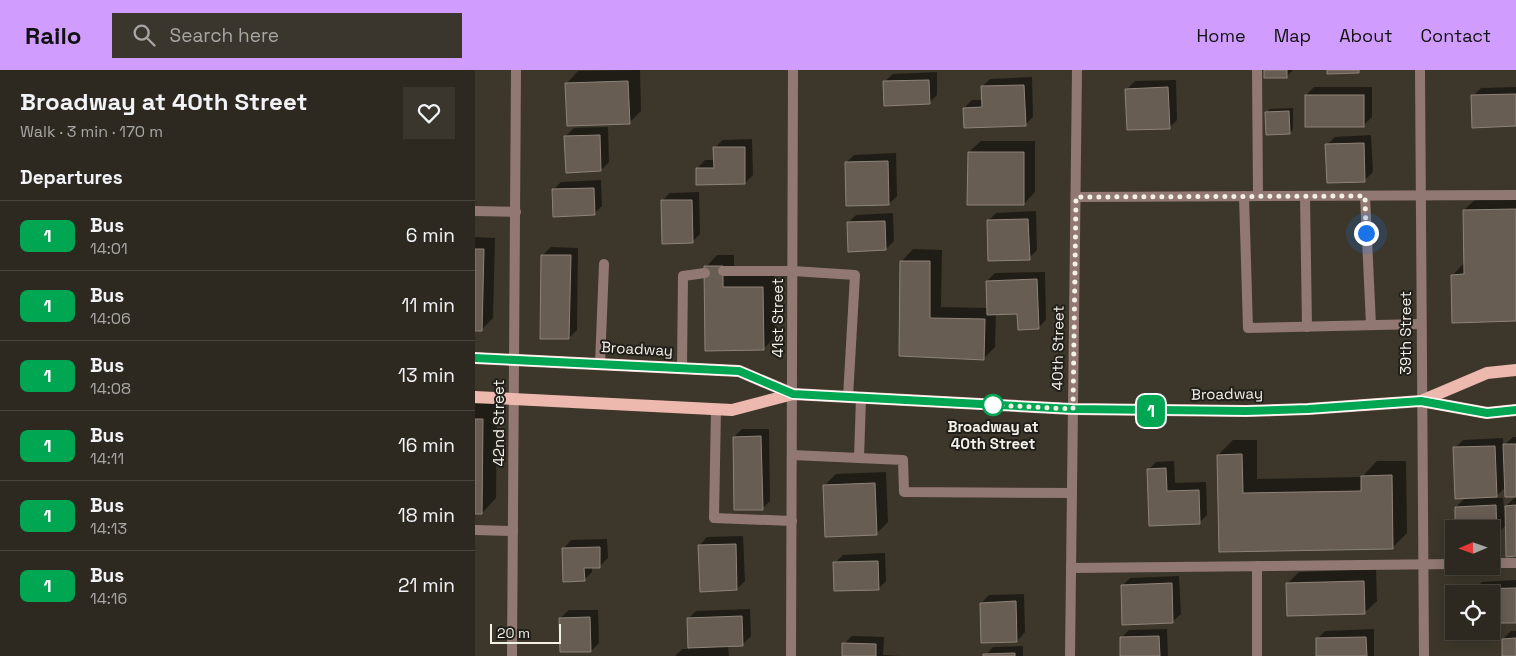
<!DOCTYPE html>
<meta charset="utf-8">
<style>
body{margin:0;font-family:"Space Grotesk",sans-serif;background:#3a352d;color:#f1f3f6;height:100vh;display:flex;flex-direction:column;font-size:19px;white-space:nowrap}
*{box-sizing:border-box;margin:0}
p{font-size:16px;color:#a7a6a5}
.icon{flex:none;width:28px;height:28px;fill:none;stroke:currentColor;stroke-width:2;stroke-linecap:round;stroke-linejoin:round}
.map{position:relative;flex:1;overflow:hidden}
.details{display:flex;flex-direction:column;background:#2e2920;width:475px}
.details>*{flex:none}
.badge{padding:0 10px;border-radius:8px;font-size:18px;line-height:32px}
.needle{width:32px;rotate:268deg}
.buttons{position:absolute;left:970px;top:450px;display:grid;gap:10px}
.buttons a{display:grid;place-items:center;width:55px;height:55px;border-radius:0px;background:#2e2920;box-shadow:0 2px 12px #0003,0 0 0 1px #49453e;font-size:25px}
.scale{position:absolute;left:15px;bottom:12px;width:71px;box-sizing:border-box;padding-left:5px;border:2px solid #f3f0e8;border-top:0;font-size:14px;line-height:18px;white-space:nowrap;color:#f3f0e8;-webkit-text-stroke:4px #211f19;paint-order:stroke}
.you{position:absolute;width:25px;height:25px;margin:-12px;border:4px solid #fff;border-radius:50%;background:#1a73e8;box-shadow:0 0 0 8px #1a73e833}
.map>.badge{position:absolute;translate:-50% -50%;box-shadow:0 0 0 2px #fff}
h2{padding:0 20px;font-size:19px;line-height:45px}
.round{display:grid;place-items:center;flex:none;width:52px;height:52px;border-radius:0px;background:#3a352d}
.headline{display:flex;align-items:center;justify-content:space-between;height:85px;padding:0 20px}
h1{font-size:24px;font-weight:700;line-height:38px}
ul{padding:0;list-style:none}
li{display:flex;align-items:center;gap:15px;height:70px;padding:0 20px;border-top:1px solid #49453e}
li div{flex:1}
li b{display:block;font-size:19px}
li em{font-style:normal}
li .badge{min-width:55px;font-weight:700;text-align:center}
header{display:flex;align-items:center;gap:30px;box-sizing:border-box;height:70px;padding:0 25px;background:#d09dff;color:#111}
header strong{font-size:24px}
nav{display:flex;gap:28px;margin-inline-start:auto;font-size:18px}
.search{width:350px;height:45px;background:#3a352d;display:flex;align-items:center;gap:12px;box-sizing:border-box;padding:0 18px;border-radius:0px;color:#a7a6a5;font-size:19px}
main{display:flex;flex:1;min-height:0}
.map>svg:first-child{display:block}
.shadow{fill:#0007}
.building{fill:#685d53;stroke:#8e8378}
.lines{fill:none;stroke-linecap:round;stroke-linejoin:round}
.lane{stroke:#927873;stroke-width:10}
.street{stroke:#927873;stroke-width:10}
.primary{stroke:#edb8ad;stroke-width:12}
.line-casing{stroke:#fff;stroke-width:11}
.line{stroke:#00a651;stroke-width:8}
.walk{stroke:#f3f0e8;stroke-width:5;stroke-dasharray:0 9}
.stop-dot{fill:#fff;stroke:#00a651;stroke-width:2.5}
.labels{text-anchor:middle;stroke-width:4;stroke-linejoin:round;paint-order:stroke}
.street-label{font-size:15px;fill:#f3f0e8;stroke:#211f19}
.stop-label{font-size:15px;font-weight:bold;fill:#f3f0e8;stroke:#211f19}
</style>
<header>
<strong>Railo</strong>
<div class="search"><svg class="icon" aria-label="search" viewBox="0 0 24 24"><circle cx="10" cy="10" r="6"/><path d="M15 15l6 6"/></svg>Search here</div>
<nav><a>Home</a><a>Map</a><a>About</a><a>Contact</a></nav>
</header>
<main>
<section class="details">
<div class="headline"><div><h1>Broadway at 40th Street</h1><p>Walk · 3 min · 170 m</p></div><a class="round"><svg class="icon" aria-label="heart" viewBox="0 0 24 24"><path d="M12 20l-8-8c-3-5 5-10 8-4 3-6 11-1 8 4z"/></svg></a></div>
<h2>Departures</h2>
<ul>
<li><span class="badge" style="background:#00a651;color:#fff">1</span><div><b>Bus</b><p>14:01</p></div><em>6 min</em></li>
<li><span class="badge" style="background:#00a651;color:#fff">1</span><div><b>Bus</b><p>14:06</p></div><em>11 min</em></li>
<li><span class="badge" style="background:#00a651;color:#fff">1</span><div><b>Bus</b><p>14:08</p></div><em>13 min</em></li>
<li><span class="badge" style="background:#00a651;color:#fff">1</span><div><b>Bus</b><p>14:11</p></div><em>16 min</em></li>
<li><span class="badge" style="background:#00a651;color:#fff">1</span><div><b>Bus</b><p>14:13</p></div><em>18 min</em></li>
<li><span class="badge" style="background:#00a651;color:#fff">1</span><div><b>Bus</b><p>14:16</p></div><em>21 min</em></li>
</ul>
</section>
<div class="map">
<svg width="1041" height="586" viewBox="0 0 1041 586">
<rect width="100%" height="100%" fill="#3d372b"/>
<g class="shadow">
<path d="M165 0 166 41 154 53 92 13 103 1Z"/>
<path d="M790 0H818L812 6Z"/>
<path d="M462 2V25L454 33 409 12 418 4Z"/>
<path d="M557 7 558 47 550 55 489 38 497 30H508L507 17 515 9Z"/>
<path d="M701 10 702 50 694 58 652 19 660 11Z"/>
<path d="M839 17H897V47L889 55 831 25Z"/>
<path d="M1041 17V55L998 26 1006 18Z"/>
<path d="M818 38V59L815 63 791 43 795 39Z"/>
<path d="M133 57 134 92 126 100 91 66 99 58Z"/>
<path d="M896 65 898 102 890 110 852 75 860 67Z"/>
<path d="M277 69 278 105 270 113 222 99 230 90H240L239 78 248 70Z"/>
<path d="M506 71H560V122L549 134 494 82Z"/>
<path d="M421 83 422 126 414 134 371 93 379 85Z"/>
<path d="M126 110 127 136 119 144 78 120 86 112Z"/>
<path d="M224 122 225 164 217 172 187 131 195 123Z"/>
<path d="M1041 125V250L978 205 990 192 989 140 1004 126Z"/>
<path d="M561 141 562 180 554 188 513 151 521 143Z"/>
<path d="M418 143 419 171 411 179 373 153 381 145Z"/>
<path d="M0 167 20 168 18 248 6 260H0Z"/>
<path d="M76 177 103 178 102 260 94 268 68 185Z"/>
<path d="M438 179 467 180 466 237 513 238 512 211 520 203 570 202 571 250 563 258 544 242 521 243 520 277 508 289 425 285 427 191Z"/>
<path d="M242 185H259V206L299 205 300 267 288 279 231 197Z"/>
<path d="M0 334H22L21 428 7 443H0Z"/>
<path d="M267 359H294L295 431 287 439 259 367Z"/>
<path d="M1038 367H1041V426L1031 417 1019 428H1028L1029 438 1041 426V485L1031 455 1021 465 1016 459 981 437 991 427 980 378 988 370 1028 368V376Z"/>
<path d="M758 370H782V409L887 407 902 391H931L932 463 917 478 745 481 743 385Z"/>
<path d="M699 391 700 413 731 412 732 445 724 453 675 455 673 400 681 392Z"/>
<path d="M411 402 413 452 401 464 349 416 361 404Z"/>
<path d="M268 466 270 511 262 519 224 476 232 467Z"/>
<path d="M132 469 133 488 125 496 117 497V502L109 510 88 479 96 470Z"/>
<path d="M410 483 411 511 403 519 360 493 368 485Z"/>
<path d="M901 499 902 531 890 542 812 514 824 502Z"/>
<path d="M704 506 706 544 697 552 647 516 655 508Z"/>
<path d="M1041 510V551L1016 524 999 520 1007 512Z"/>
<path d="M549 524 550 562 542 571 506 533 514 525Z"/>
<path d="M275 539 276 566 268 574 253 575 254 586H200L207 579H214L213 549 221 541Z"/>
<path d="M94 540H123L124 573 116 581 85 548Z"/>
<path d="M692 559 693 586H647L646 568 654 560Z"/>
<path d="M899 559V586H843L842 569 850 561Z"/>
<path d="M1036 561H1041V586L1028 569Z"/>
<path d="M377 566 409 567 408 585 426 586H368L369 574Z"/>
<path d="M548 576V586H510L518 577Z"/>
</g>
<g class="building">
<rect x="789" y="0" width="23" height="8"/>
<path d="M852 0H884V3L852 4Z"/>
<path d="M454 10 455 34 409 36 408 11Z"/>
<path d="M153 11 155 54 92 56 90 13Z"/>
<path d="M549 15 551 56 489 58 488 38 507 37 506 16Z"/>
<path d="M693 17 695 59 652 60 650 19Z"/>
<path d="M1041 24V56L997 58 996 25Z"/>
<rect x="830" y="25" width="59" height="32"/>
<path d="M814 41 815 64 791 65 790 42Z"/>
<path d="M125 65 126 101 91 103 89 66Z"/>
<path d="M889 73 890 112 852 113 850 74Z"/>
<path d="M238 77H270V114L221 115V98H239Z"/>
<path d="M493 82H549V135H492Z"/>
<path d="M413 91 414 135 371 136 370 92Z"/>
<path d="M119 118 120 145 78 147 77 119Z"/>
<path d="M186 130H217L218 173 187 174Z"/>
<path d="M1041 139V251L977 253 976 205 989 204 988 140Z"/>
<path d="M553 149 555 190 513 191 512 150Z"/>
<path d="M410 151 411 180 373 182 372 152Z"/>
<path d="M0 179H9L7 261H0Z"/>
<path d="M66 185H96L94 269H65Z"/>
<path d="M425 191H455V248L510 249 509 290 424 286Z"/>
<path d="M229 196H248V217H288L289 280 230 281Z"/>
<path d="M562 209 564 259 543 260 542 244 512 245 511 211Z"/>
<path d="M0 349H8L7 444H0Z"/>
<path d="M286 366 288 440H259L258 367Z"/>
<path d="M1028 374H1041V427H1030Z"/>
<path d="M1020 376 1022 427 980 429 978 377Z"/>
<path d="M767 384 768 423 886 421V406L917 405 918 479 744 482 742 385Z"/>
<path d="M691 398 692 421 724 420 725 454 674 456 672 399Z"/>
<path d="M400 413 402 465 350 467 348 415Z"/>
<path d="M1021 435 1022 466H1016V459H980V437Z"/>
<path d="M1041 435V486L1031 487 1030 436Z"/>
<path d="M261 474 262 520 225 522 223 475Z"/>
<path d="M125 477V498H109L110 511 88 512 87 478Z"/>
<path d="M403 491 404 520 359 521 358 492Z"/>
<path d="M889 511 890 544 812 546 811 513Z"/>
<path d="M697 513 698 553 647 555 646 515Z"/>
<path d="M1041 518V553H1016V524H998V519Z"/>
<path d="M541 531 542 572 506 573 505 533Z"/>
<path d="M267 546 268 576 213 578 212 548Z"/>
<path d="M115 547 116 582H85L84 548Z"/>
<path d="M684 566 685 586H645V567Z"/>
<path d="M891 567 892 586H841V568Z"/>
<path d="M1041 568V586H1027V569Z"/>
<path d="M367 573 401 574V586H367Z"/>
<path d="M540 583V586H508V584Z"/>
</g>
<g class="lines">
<g class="lane">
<path d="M782 0 783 126"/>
<path d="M769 126 773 258 946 254"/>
<path d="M830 126 832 257"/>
<path d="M890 126 896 255"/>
<path d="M601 127 1041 125"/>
<path d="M0 141 41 142"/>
<path d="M248 201H318L380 205 373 327"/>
<path d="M125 294 129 194"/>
<path d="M207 298 208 206 230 203"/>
<path d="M241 339 239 448 317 451"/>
<path d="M317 385 428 390 429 422 597 423"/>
<path d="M384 388 386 328"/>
<path d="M0 460 38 461"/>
<path d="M1016 493H1041"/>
<path d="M782 496V586"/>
<path d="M596 498 979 494"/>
</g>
<g class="street">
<path d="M945 0 949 586"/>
<path d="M37 586 41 0"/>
<path d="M316 586 318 0"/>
<path d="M595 586 602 0"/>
</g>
<g class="primary">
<path d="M0 288 264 301 318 324"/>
<path d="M0 327 257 340 318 324 597 339 771 341 833 339 946 331 1012 343 1041 340"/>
<path d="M946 331 1012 303 1041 300"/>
</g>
</g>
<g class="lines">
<defs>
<path id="line" d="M0 288 264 301 318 324 598 339 771 341 833 339 946 331 1012 343 1041 340"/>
</defs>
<use href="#line" class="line-casing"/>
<use href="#line" class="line"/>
<path class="walk" d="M518 335 598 339 601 127 890 126 891 163"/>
</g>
<circle class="stop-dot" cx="518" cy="335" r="10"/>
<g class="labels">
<g class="street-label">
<text transform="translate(303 248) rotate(-90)" y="5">41st Street</text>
<text transform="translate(931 263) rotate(-90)" y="5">39th Street</text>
<text transform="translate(583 278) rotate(-89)" y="5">40th Street</text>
<text transform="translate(162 279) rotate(3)" y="5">Broadway</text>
<text transform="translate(752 324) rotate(-1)" y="5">Broadway</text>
<text transform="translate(24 353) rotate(-90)" y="5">42nd Street</text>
</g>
<g class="stop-label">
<text x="518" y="362">Broadway at<tspan x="518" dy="17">40th Street</tspan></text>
</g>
</g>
</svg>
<div class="buttons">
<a><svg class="needle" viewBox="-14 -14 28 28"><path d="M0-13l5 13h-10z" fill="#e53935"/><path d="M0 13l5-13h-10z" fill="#a7a6a5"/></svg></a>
<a><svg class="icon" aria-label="locate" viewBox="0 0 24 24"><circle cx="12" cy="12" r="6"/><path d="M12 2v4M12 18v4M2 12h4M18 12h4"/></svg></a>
</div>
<div class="scale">20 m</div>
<div class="you" style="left:891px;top:163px"></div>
<b class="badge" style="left:676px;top:341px;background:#00a651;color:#fff">1</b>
</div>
</main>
